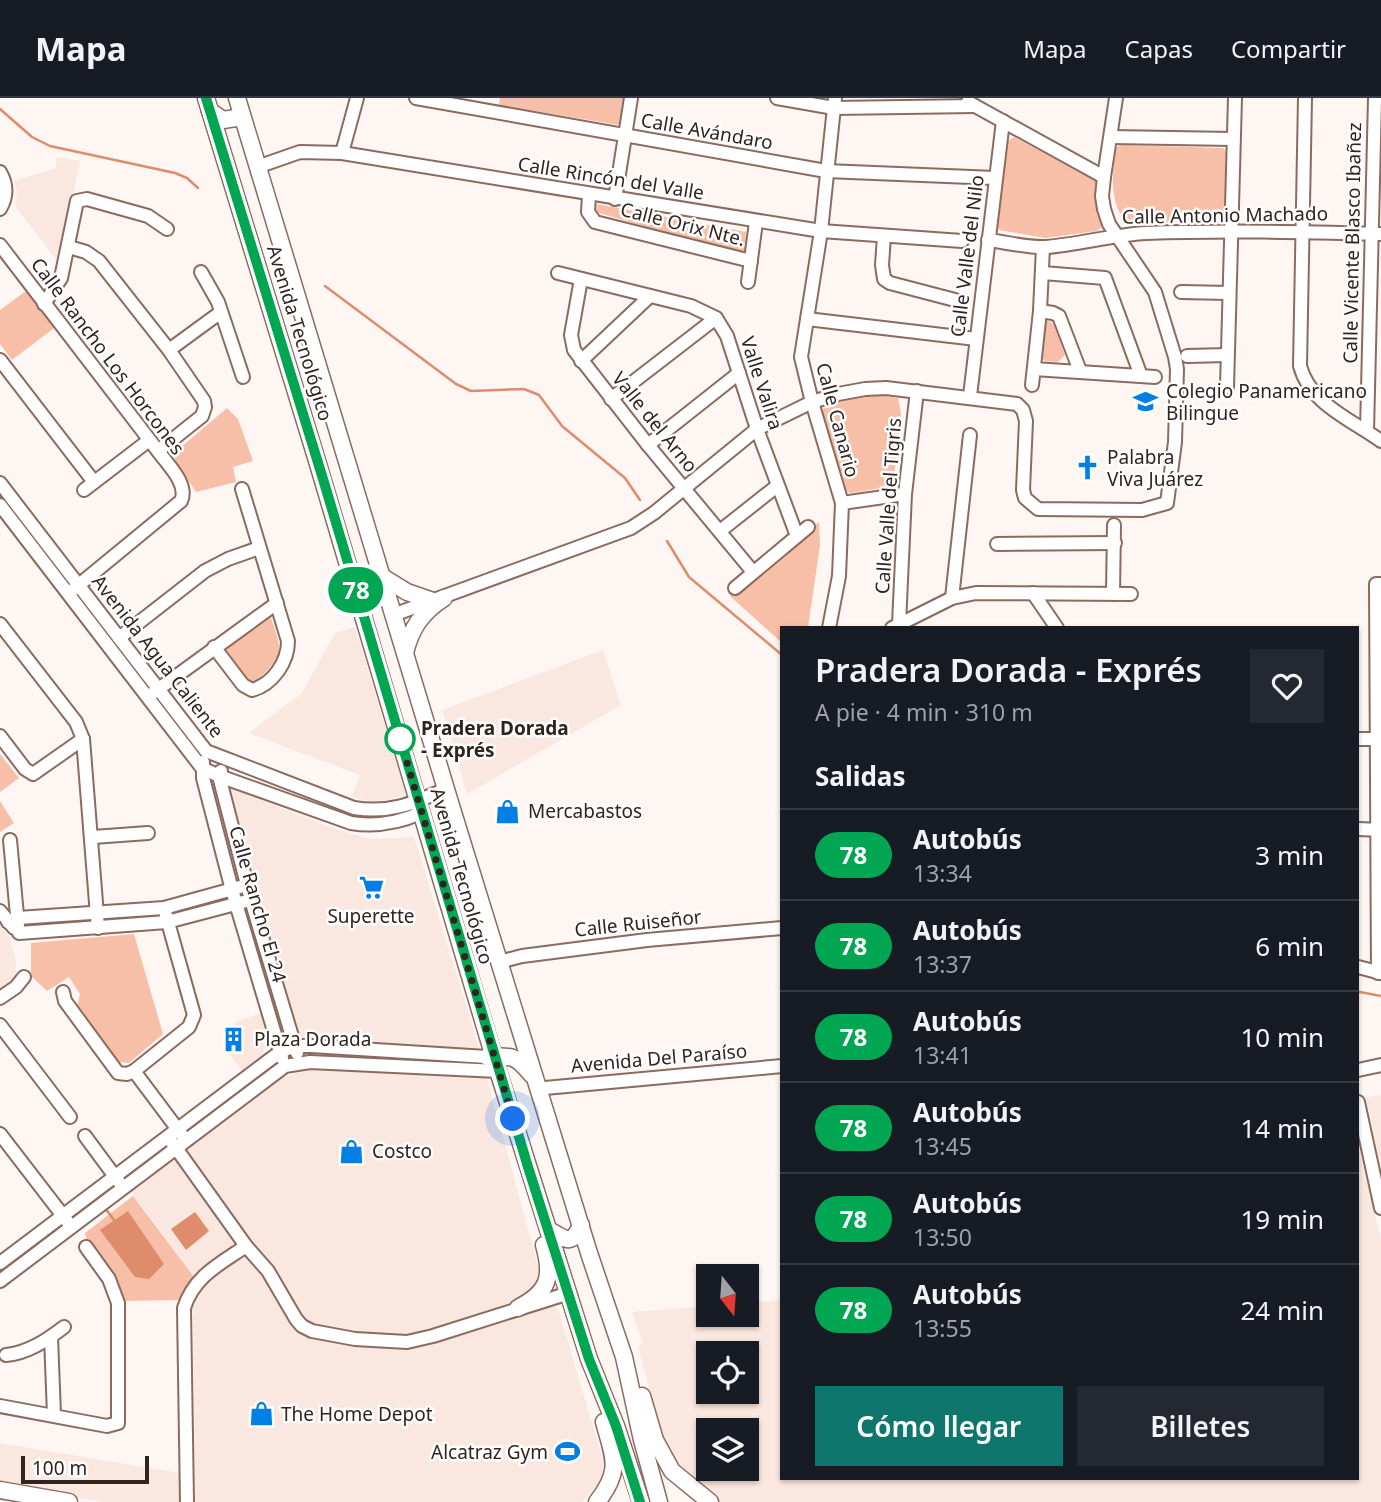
<!DOCTYPE html>
<html lang="es">
<meta charset="utf-8">
<style>
body{margin:0;font-family:"Noto Sans",sans-serif;background:#242831;color:#f1f3f6;height:100vh;display:flex;flex-direction:column;font-size:26px;white-space:nowrap}
*{box-sizing:border-box;margin:0}
p{font-size:23px;color:#9ea1a6}
.icon{flex:none;width:38px;height:38px;fill:none;stroke:currentColor;stroke-width:2;stroke-linecap:round;stroke-linejoin:round}
.map{position:relative;flex:1;overflow:hidden}
.sheet{position:absolute;left:780px;top:528px;width:579px;height:854px;display:flex;flex-direction:column;background:#171b24;border-radius:0px;box-shadow:0 2px 5px #0004}
.sheet>*{flex:none}
.badge{padding:0 14px;border-radius:23px;font-size:24px;line-height:46px}
.needle{width:46px;rotate:163deg}
.fabs{position:absolute;left:696px;top:1166px;display:grid;gap:14px}
.fabs a{display:grid;place-items:center;width:63px;height:63px;border-radius:0px;background:#171b24;box-shadow:0 2px 5px #0004;font-size:35px}
.scale{position:absolute;left:21px;bottom:18px;width:128px;box-sizing:border-box;padding-left:7px;border:4px solid #31241e;border-top:0;font-size:19px;line-height:24px;white-space:nowrap;color:#31241e;-webkit-text-stroke:5px #fff;paint-order:stroke}
.you{position:absolute;width:35px;height:35px;margin:-18px;border:5px solid #fff;border-radius:50%;background:#1a73e8;box-shadow:0 0 0 10px #1a73e833}
.map>.badge{position:absolute;translate:-50% -50%;box-shadow:0 0 0 4px #fff}
h2{padding:0 35px;font-size:26px;line-height:63px}
.round{display:grid;place-items:center;flex:none;width:74px;height:74px;border-radius:0px;background:#242831}
.summary{display:flex;align-items:center;justify-content:space-between;height:119px;padding:0 35px}
h1{font-size:33px;font-weight:600;line-height:52px}
.button{display:flex;gap:14px;margin-top:auto;padding:14px 35px}
.button a{flex:1;height:80px;border-radius:0px;background:#0f766e;color:#fff;font-size:28px;font-weight:600;line-height:80px;text-align:center}
.button a+a{background:#242831;color:#f1f3f6}
ul{padding:0;list-style:none}
li{display:flex;align-items:center;gap:21px;height:91px;padding:0 35px;border-top:2px solid #363941}
li div{flex:1}
li b{display:block;font-size:26px}
li em{font-style:normal}
li .badge{min-width:77px;font-weight:700;text-align:center}
header{display:flex;align-items:center;gap:42px;box-sizing:border-box;height:98px;padding:0 35px;background:#171b24;border-bottom:2px solid #363941}
header strong{font-size:33px}
nav{display:flex;gap:38px;margin-inline-start:auto;font-size:24px}
.map>svg:first-child{display:block}
.built{fill:#f9e7e0;fill-rule:evenodd}
.green{fill:#f8bfa8}
.water{fill:#de8c6c}
.lines{fill:none;stroke-linecap:round;stroke-linejoin:round}
.stream{stroke:#de8c6c;stroke-width:2.5}
.minor-casing{stroke:#8c6b5f;stroke-width:16}
.major-casing{stroke:#8c6b5f;stroke-width:19}
.minor{stroke:#fff;stroke-width:12}
.major{stroke:#fff;stroke-width:16}
.line-casing{stroke:#fff;stroke-width:16}
.line{stroke:#00a651;stroke-width:10}
.walk{stroke:#31241e;stroke-width:7;stroke-dasharray:0 12.6}
.stop-dot{fill:#fff;stroke:#00a651;stroke-width:3.5}
.labels{text-anchor:middle;stroke-width:5;stroke-linejoin:round;paint-order:stroke}
.street-label{font-size:19px;fill:#31241e;stroke:#fff}
.poi-label{font-size:19px;fill:#31241e;stroke:#fff;text-anchor:start}
.stop-label{font-size:19px;font-weight:bold;fill:#31241e;stroke:#fff;text-anchor:start}
</style>
<header>
<strong>Mapa</strong>
<nav><a>Mapa</a><a>Capas</a><a>Compartir</a></nav>
</header>
<div class="map">
<svg width="1381" height="1404" viewBox="0 0 1381 1404">
<rect width="100%" height="100%" fill="#fef6f3"/>
<g class="built">
<path d="M57 59 80 63 59 165 15 108 17 95 14 83 56 70Z"/>
<path d="M355 529 405 694 403 697 386 702 370 703 352 699 360 677 249 635 302 595 335 535Z"/>
<path d="M603 552 621 607 467 696 442 612Z"/>
<path d="M224 688 336 731 371 741 414 739 472 926 541 1179 560 1217 607 1376 582 1404H195L193 1210 201 1196 194 1179 130 1092 279 980 309 972Z"/>
<path d="M0 827 10 840 16 862V878L0 890Z"/>
<path d="M264 914 270 938 261 960 243 974 224 949 236 924Z"/>
<path d="M1381 997V1069L1366 999Z"/>
<path d="M1358 1048 1381 1142V1404H720L675 1363 663 1344 638 1248 643 1246 632 1214 709 1208V1216H747V1205L782 1202V1381H1358ZM709 1255H747V1293H709ZM709 1332H747V1370H709Z"/>
<path d="M0 1345 180 1375 181 1404H102L0 1385Z"/>
</g>
<g class="green">
<path d="M500 0H624L619 27 499 7Z"/>
<path d="M1014 39 1096 83 1104 127 1097 133 1045 140 999 132 997 126 1008 43Z"/>
<path d="M1121 47 1223 50 1227 54V119L1219 122 1139 126 1124 122C1109 100 1113 76 1115 50Z"/>
<path d="M597 106 746 134 745 158 596 114Z"/>
<path d="M26 193 54 230 12 262 0 246V212Z"/>
<path d="M1045 221 1054 226 1065 257 1058 264 1045 263 1041 260 1043 224Z"/>
<path d="M872 296 898 300 901 316 893 388 851 395 845 393 842 379 818 313 852 298Z"/>
<path d="M227 310 238 321 253 363 233 369 236 384 196 394 176 364 174 355Z"/>
<path d="M819 424 820 447 808 530H782V545L730 498Z"/>
<path d="M269 514C284 557 285 556 252 587L244 585 218 553Z"/>
<path d="M0 656 19 680 0 694Z"/>
<path d="M0 703 14 725 0 734Z"/>
<path d="M134 836 163 936 129 965 117 964 77 910 80 896 69 879 47 893 31 878V845Z"/>
<path d="M133 1098 194 1179 179 1202 123 1203 119 1185 86 1140 85 1135Z"/>
</g>
<g class="water">
<path d="M128 1113 164 1166 149 1181 135 1179 100 1132Z"/>
<path d="M195 1114 209 1133 186 1152 171 1131Z"/>
</g>
<g class="lines">
<g class="stream">
<path d="M0 11 32 39 50 48 175 75 187 80 198 90"/>
<path d="M325 188 456 286 471 293 524 291 539 297 562 328 625 380 640 402"/>
<path d="M0 397 67 483"/>
<path d="M667 443 689 479 782 557"/>
<path d="M1360 894 1381 898"/>
<path d="M105 1110 114 1122"/>
<path d="M73 1119 98 1100 99 1102"/>
<path d="M17 1161 62 1128"/>
<path d="M0 1174 6 1170"/>
</g>
<defs>
<g id="minor">
<path d="M416 0 826 73 995 80"/>
<path d="M777 0 834 10 975 8"/>
<path d="M1305 0 1300 268C1310 306 1352 322 1381 343"/>
<path d="M968 4 1104 79"/>
<path d="M1111 39 1233 41"/>
<path d="M342 55 357 0"/>
<path d="M257 69 300 54 342 55 821 133 962 143"/>
<path d="M0 74C7 86 7 99 0 111"/>
<path d="M589 97 588 114 595 124 751 163"/>
<path d="M615 101 631 0"/>
<path d="M884 138 882 167 884 181 890 185 955 202"/>
<path d="M988 142C1006 144 1027 150 1046 149 1080 146 1112 137 1146 135 1224 132 1303 134 1381 136"/>
<path d="M0 147 158 353C167 366 189 386 181 403L74 491"/>
<path d="M69 149 86 154 99 163 169 252 204 303 205 309 202 318 158 353"/>
<path d="M201 174 218 204 243 279"/>
<path d="M558 175 691 208 716 220 727 238 757 331 797 438"/>
<path d="M1043 175 1105 180 1141 278"/>
<path d="M581 181 571 237 574 252 648 347 753 474"/>
<path d="M748 184 756 124"/>
<path d="M1181 194 1229 195"/>
<path d="M44 206 61 180 77 103 87 101 148 118 167 131"/>
<path d="M1040 213 1053 215 1059 218 1080 273"/>
<path d="M807 221 976 241"/>
<path d="M169 252 221 214"/>
<path d="M1187 258 1227 257"/>
<path d="M0 262 94 384"/>
<path d="M581 263 650 198"/>
<path d="M1034 271 1155 279"/>
<path d="M1032 287 1040 213 1043 149"/>
<path d="M1227 289 1235 0"/>
<path d="M970 298 1003 23"/>
<path d="M611 301 716 220"/>
<path d="M1367 333 1375 0"/>
<path d="M648 347 739 275"/>
<path d="M0 385 206 653 354 710C390 716 414 705 446 691"/>
<path d="M84 392 148 343"/>
<path d="M842 405 905 396"/>
<path d="M0 407 202 670 219 678 351 725C376 729 398 725 421 715"/>
<path d="M720 433 777 388"/>
<path d="M997 446 1115 445"/>
<path d="M735 490 808 429"/>
<path d="M1033 495 1057 530"/>
<path d="M1113 496 1114 427"/>
<path d="M952 500 970 337"/>
<path d="M393 517 631 430 654 415 757 331 812 304 838 296 865 291 886 290 1017 306 1023 312 1026 323 1023 392 1025 400 1038 411 1142 412 1167 405 1175 344 1177 271 1175 259 1155 194 1109 126 1104 111 1102 98 1104 79 1116 0"/>
<path d="M0 526 76 624 83 641 98 830"/>
<path d="M899 526 905 396 917 293"/>
<path d="M829 530 839 478 842 405 812 304 801 259 821 133 835 0"/>
<path d="M892 530 952 500 976 495 1131 496"/>
<path d="M119 540 205 473 228 461 259 450"/>
<path d="M214 549 243 587 252 592C273 586 288 564 288 543L242 391"/>
<path d="M153 595 277 505"/>
<path d="M0 638 25 671 33 676 83 641"/>
<path d="M1358 641H1381"/>
<path d="M203 664V680L232 792 282 960"/>
<path d="M221 673 219 678 251 802 297 955"/>
<path d="M1358 731 1381 732"/>
<path d="M93 739 148 735"/>
<path d="M10 742 18 828"/>
<path d="M0 813 14 830"/>
<path d="M8 824 18 820 164 810 240 789"/>
<path d="M19 835 167 824 243 804"/>
<path d="M499 864 522 858 647 842 782 830"/>
<path d="M1358 869 1381 875"/>
<path d="M1378 875 1376 486H1381"/>
<path d="M63 894 65 903 118 975 127 976 134 973 189 929 194 917 164 810"/>
<path d="M0 900 16 889 24 879"/>
<path d="M0 927 70 1019"/>
<path d="M1358 972 1381 967"/>
<path d="M134 973 182 1037"/>
<path d="M539 992 545 990 782 968"/>
<path d="M1358 1004 1381 1110"/>
<path d="M0 1036 67 1123"/>
<path d="M85 1038 119 1084"/>
<path d="M171 1043 246 1148 268 1173 296 1221 302 1228 312 1233 355 1241 407 1244 433 1238 569 1195"/>
<path d="M0 1165 280 954 295 948H311L487 959"/>
<path d="M0 1183 285 968 310 964 498 973"/>
<path d="M51 1239 54 1317"/>
<path d="M6 1257C28 1255 47 1242 64 1229"/>
<path d="M0 1308 107 1328 118 1325V1205L109 1181 86 1149"/>
<path d="M187 1404 184 1210C194 1178 220 1166 246 1148"/>
</g>
<g id="major">
<path d="M206 0 318 366 498 973 589 1261 616 1328 641 1404"/>
<path d="M237 0 452 711 589 1155 624 1259 642 1342 659 1404"/>
<path d="M210 13 223 22 242 19"/>
<path d="M381 478 407 494 433 503"/>
<path d="M405 555C411 530 422 514 444 500"/>
<path d="M487 959C514 958 515 957 532 977"/>
<path d="M549 1132C565 1141 572 1149 581 1127"/>
<path d="M518 1210C549 1194 553 1179 544 1147"/>
<path d="M642 1298 655 1342 672 1373 710 1404"/>
<path d="M0 1392 69 1404"/>
<path d="M597 1404C622 1372 614 1361 604 1324"/>
</g>
</defs>
<use href="#minor" class="minor-casing"/>
<use href="#major" class="major-casing"/>
<use href="#minor" class="minor"/>
<use href="#major" class="major"/>
</g>
<g class="lines">
<defs>
<path id="line" d="M206 0 323 381 528 1069 589 1261 616 1328 640 1404"/>
</defs>
<use href="#line" class="line-casing"/>
<use href="#line" class="line"/>
<path class="walk" d="M400 641 513 1021"/>
</g>
<defs>
<symbol id="school-bare" viewBox="-9 -9 18 18"><path d="M0-5L7-2L0 1L-7-2ZM-4 1L0 2.5L4 1V4Q0 6-4 4Z" fill="#027fe5" stroke="#fff" stroke-width="2.5" paint-order="stroke"/></symbol>
<symbol id="church-bare" viewBox="-9 -9 18 18"><path d="M-1.2-6h2.4v3.5h3.3v2.4h-3.3V6h-2.4V-.1h-3.3v-2.4h3.3Z" fill="#027fe5" stroke="#fff" stroke-width="2.5" paint-order="stroke"/></symbol>
<symbol id="shop-bare" viewBox="-9 -9 18 18"><path d="M-5-2.5h2.3a2.7 3.5 0 0 1 5.4 0H5L5.5 6h-11ZM-1.5-2.5h3a1.5 2.3 0 0 0-3 0Z" fill="#027fe5" stroke="#fff" stroke-width="2.5" paint-order="stroke"/></symbol>
<symbol id="supermarket-bare" viewBox="-9 -9 18 18"><path d="M-6-5.5h2.5l.6 2H6L4.5 2H-2.5L-4.4-4H-6ZM-1.5 3.2a1.3 1.3 0 1 0 .1 0ZM3 3.2a1.3 1.3 0 1 0 .1 0Z" fill="#027fe5" stroke="#fff" stroke-width="2.5" paint-order="stroke"/></symbol>
<symbol id="building-bare" viewBox="-9 -9 18 18"><path d="M-4-6H4V6H1V3H-1V6H-4ZM-2.5-4.3h1.7v1.8h-1.7ZM.8-4.3h1.7v1.8H.8ZM-2.5-1h1.7V.8h-1.7ZM.8-1h1.7V.8H.8Z" fill="#027fe5" stroke="#fff" stroke-width="2.5" paint-order="stroke"/></symbol>
<symbol id="stadium-bare" viewBox="-9 -9 18 18"><path d="M0-5a6.5 5 0 1 0 0 10a6.5 5 0 1 0 0-10ZM-3.5-1.8h7v3.6h-7Z" fill="#027fe5" stroke="#fff" stroke-width="2.5" paint-order="stroke"/></symbol>
</defs>
<g fill-rule="evenodd">
<use href="#school-bare" x="1128" y="286" width="35" height="35"/>
<use href="#church-bare" x="1070" y="352" width="35" height="35"/>
<use href="#shop-bare" x="490" y="696" width="35" height="35"/>
<use href="#supermarket-bare" x="354" y="772" width="35" height="35"/>
<use href="#building-bare" x="216" y="924" width="35" height="35"/>
<use href="#shop-bare" x="334" y="1036" width="35" height="35"/>
<use href="#shop-bare" x="244" y="1298" width="35" height="35"/>
<use href="#stadium-bare" x="550" y="1336" width="35" height="35"/>
</g>
<circle class="stop-dot" cx="400" cy="641" r="14"/>
<g class="labels">
<g class="street-label">
<text transform="translate(707 33) rotate(10)" y="7">Calle Avándaro</text>
<text transform="translate(611 80) rotate(9)" y="7">Calle Rincón del Valle</text>
<text transform="translate(1225 117) rotate(-1)" y="7">Calle Antonio Machado</text>
<text transform="translate(683 126) rotate(14)" y="7">Calle Orix Nte.</text>
<text transform="translate(1352 145) rotate(-89)" y="7">Calle Vicente Blasco Ibañez</text>
<text transform="translate(967 158) rotate(-83)" y="7">Calle Valle del Nilo</text>
<text transform="translate(300 235) rotate(73)" y="7">Avenida Tecnológico</text>
<text transform="translate(108 258) rotate(53)" y="7">Calle Rancho Los Horcones</text>
<text transform="translate(762 285) rotate(72)" y="7">Valle Valira</text>
<text transform="translate(838 322) rotate(75)" y="7">Calle Canario</text>
<text transform="translate(655 324) rotate(51)" y="7">Valle del Arno</text>
<text transform="translate(888 408) rotate(-86)" y="7">Calle Valle del Tigris</text>
<text transform="translate(158 558) rotate(52)" y="7">Avenida Agua Caliente</text>
<text transform="translate(462 778) rotate(74)" y="7">Avenida Tecnológico</text>
<text transform="translate(258 806) rotate(74)" y="7">Calle Rancho El 24</text>
<text transform="translate(638 825) rotate(-6)" y="7">Calle Ruiseñor</text>
<text transform="translate(659 960) rotate(-5)" y="7">Avenida Del Paraíso</text>
</g>
<g class="poi-label">
<text x="1166" y="300">Colegio Panamericano<tspan x="1166" dy="22">Bilingue</tspan></text>
<text x="1107" y="366">Palabra<tspan x="1107" dy="22">Viva Juárez</tspan></text>
<text x="528" y="720">Mercabastos</text>
<text x="371" y="825" text-anchor="middle">Superette</text>
<text x="254" y="948">Plaza Dorada</text>
<text x="372" y="1060">Costco</text>
<text x="281" y="1323">The Home Depot</text>
<text x="548" y="1361" text-anchor="end">Alcatraz Gym</text>
</g>
<g class="stop-label">
<text x="421" y="637">Pradera Dorada<tspan x="421" dy="22">- Exprés</tspan></text>
</g>
</g>
</svg>
<div class="fabs">
<a><svg class="needle" viewBox="-14 -14 28 28"><path d="M0-13l5 13h-10z" fill="#e53935"/><path d="M0 13l5-13h-10z" fill="#9ea1a6"/></svg></a>
<a><svg class="icon" aria-label="locate" viewBox="0 0 24 24"><circle cx="12" cy="12" r="6"/><path d="M12 2v4M12 18v4M2 12h4M18 12h4"/></svg></a>
<a><svg class="icon" aria-label="layers" viewBox="0 0 24 24"><path d="M12 4l9 5-9 5-9-5zM3 14l9 5 9-5"/></svg></a>
</div>
<div class="scale">100 m</div>
<div class="you" style="left:513px;top:1021px"></div>
<b class="badge" style="left:356px;top:492px;background:#00a651;color:#fff">78</b>
<section class="sheet">
<div class="summary"><div><h1>Pradera Dorada - Exprés</h1><p>A pie · 4 min · 310 m</p></div><a class="round"><svg class="icon" aria-label="heart" viewBox="0 0 24 24"><path d="M12 20l-8-8c-3-5 5-10 8-4 3-6 11-1 8 4z"/></svg></a></div>
<h2>Salidas</h2>
<ul>
<li><span class="badge" style="background:#00a651;color:#fff">78</span><div><b>Autobús</b><p>13:34</p></div><em>3 min</em></li>
<li><span class="badge" style="background:#00a651;color:#fff">78</span><div><b>Autobús</b><p>13:37</p></div><em>6 min</em></li>
<li><span class="badge" style="background:#00a651;color:#fff">78</span><div><b>Autobús</b><p>13:41</p></div><em>10 min</em></li>
<li><span class="badge" style="background:#00a651;color:#fff">78</span><div><b>Autobús</b><p>13:45</p></div><em>14 min</em></li>
<li><span class="badge" style="background:#00a651;color:#fff">78</span><div><b>Autobús</b><p>13:50</p></div><em>19 min</em></li>
<li><span class="badge" style="background:#00a651;color:#fff">78</span><div><b>Autobús</b><p>13:55</p></div><em>24 min</em></li>
</ul>
<div class="button"><a>Cómo llegar</a><a>Billetes</a></div>
</section>
</div>
